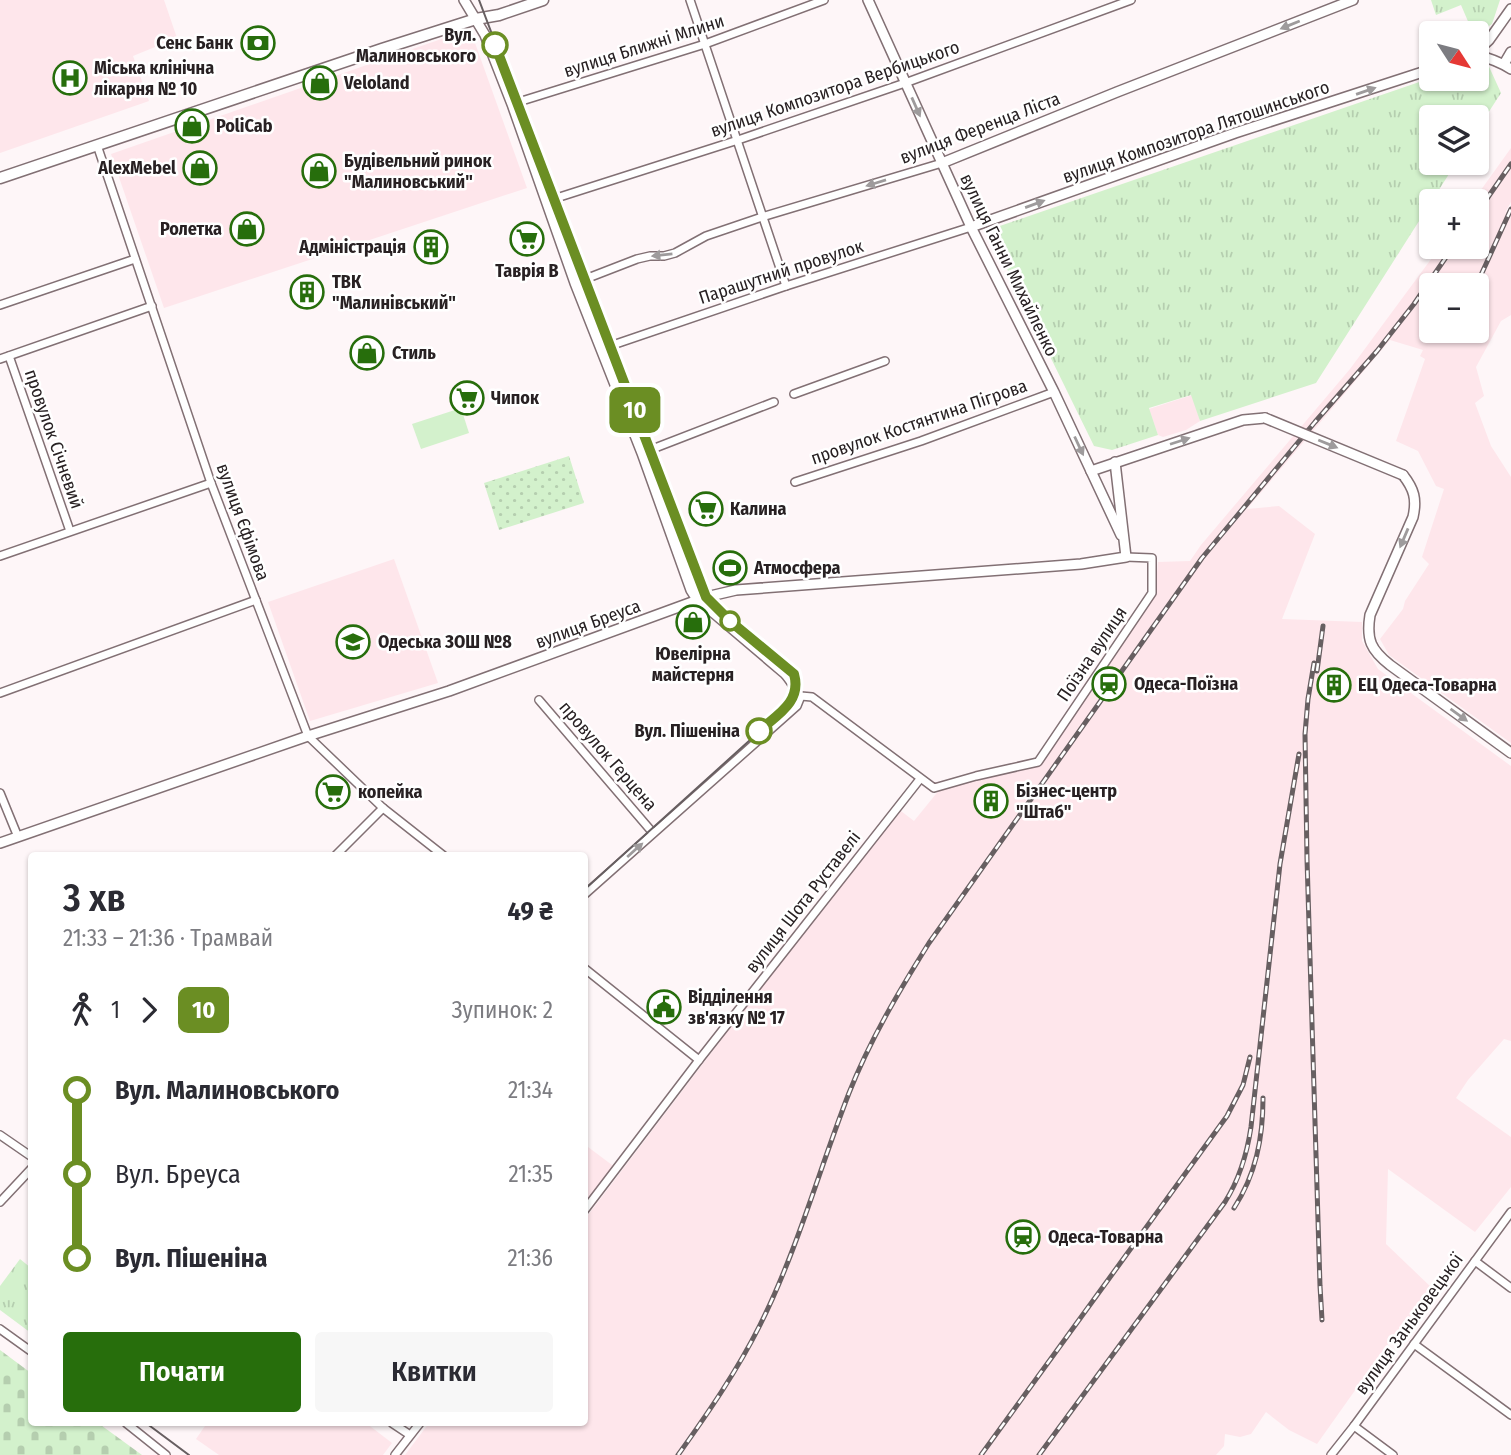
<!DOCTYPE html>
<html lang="uk">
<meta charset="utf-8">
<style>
body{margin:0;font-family:"Fira Sans Condensed",sans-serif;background:#f7f7f7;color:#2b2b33;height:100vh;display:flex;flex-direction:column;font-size:26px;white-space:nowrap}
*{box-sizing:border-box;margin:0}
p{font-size:23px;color:#7c7c81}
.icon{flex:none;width:38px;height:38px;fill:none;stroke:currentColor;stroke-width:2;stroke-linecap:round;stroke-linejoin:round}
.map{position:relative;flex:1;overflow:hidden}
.side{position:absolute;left:28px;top:852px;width:560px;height:574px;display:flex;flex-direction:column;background:#fff;border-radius:7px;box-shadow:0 2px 5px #0004}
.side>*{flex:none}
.badge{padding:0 14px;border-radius:10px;font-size:24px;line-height:46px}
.needle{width:46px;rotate:126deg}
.fabs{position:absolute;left:1419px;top:21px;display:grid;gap:14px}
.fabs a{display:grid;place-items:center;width:70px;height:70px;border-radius:7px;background:#fff;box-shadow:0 2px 5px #0004;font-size:35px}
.map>.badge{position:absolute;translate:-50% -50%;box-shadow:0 0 0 4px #fff}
.legs{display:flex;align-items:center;gap:10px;height:77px;padding:0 35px;font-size:23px}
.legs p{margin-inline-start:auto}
.summary{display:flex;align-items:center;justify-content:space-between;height:119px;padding:0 35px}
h1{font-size:38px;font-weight:600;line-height:52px}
.action{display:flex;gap:14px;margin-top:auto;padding:14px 35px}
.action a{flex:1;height:80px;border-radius:7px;background:#276e0c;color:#fff;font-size:28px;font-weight:600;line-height:80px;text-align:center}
.action a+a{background:#f7f7f7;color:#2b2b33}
ul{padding:0 35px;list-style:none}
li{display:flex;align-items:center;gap:24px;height:84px;font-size:26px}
li i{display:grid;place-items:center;width:10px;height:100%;margin:0 9px;background:currentColor}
li i::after{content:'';width:18px;height:18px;margin:-9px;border:5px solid;border-radius:50%;background:#fff}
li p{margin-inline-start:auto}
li:first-child i{background:linear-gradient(#0000 50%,currentColor 0)}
li:last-child i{background:linear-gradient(currentColor 50%,#0000 0)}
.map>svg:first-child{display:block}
.built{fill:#fee6eb;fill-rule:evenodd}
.grass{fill:url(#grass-tufts)}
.cemetery{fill:url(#cemetery-stones)}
.park{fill:url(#park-dots)}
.garden{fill:#d3f1cc}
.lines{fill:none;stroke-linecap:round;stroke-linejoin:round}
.minor-casing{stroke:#827074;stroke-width:10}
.tertiary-casing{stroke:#827074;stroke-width:12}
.secondary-casing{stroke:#827074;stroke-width:13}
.minor{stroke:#fff;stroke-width:7}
.tertiary{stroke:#fff;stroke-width:9}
.secondary{stroke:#fff;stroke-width:10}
.tram{stroke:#675f61;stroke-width:2}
.rail-casing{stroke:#675f61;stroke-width:5}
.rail{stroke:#fff;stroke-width:2.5;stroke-dasharray:8;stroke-linecap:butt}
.tertiary-bridge-casing{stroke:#827074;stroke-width:12;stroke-linecap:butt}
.tertiary-bridge{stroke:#fff;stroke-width:9}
.oneway{fill:#9e9b9c}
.line-1-casing{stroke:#fff;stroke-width:16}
.line-1{stroke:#6b8e23;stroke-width:10}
.stop-1-dot{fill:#fff;stroke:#6b8e23;stroke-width:3.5}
.labels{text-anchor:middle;stroke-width:5;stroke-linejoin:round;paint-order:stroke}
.stop-label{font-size:18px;font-weight:bold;fill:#282123;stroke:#fff;text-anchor:end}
.poi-label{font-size:18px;font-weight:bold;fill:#282123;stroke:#fff;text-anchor:start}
.street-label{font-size:18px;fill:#282123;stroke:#fff}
</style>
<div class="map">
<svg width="1511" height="1455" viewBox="0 0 1511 1455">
<defs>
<pattern id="grass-tufts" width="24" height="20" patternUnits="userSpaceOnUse" patternTransform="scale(1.75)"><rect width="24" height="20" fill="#d3f1cc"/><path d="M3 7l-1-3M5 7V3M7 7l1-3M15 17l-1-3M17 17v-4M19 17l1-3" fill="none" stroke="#b5ceaf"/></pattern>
<pattern id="cemetery-stones" width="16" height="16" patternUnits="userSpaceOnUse" patternTransform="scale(1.75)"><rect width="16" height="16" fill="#d3f1cc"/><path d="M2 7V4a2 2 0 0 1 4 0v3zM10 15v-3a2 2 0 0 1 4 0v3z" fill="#b5ceaf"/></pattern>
<pattern id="park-dots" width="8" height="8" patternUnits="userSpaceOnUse" patternTransform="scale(1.75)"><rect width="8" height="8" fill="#d3f1cc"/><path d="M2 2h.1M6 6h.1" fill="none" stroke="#b5ceaf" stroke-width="1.8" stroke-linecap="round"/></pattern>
</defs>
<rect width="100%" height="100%" fill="#fef6f8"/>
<g class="built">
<path d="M0 0H164L177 38 133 56 149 101 0 153Z"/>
<path d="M470 29 527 188 164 308 111 154Z"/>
<path d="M1511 148V202L1505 213 1511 207V315L1501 321 1476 367 1484 396 1475 403 1491 446 1511 477V743L1389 655 1380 639 1403 609 1405 601 1429 564 1422 557 1444 489 1436 486 1418 451 1396 441 1425 359 1420 356 1423 350 1390 340 1247 509 1279 506 1315 534 1282 619 1362 622V641L1378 669 1511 766V1041L1504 1039 1468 1080 1456 1098 1511 1137V1187L1475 1232 1388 1169 1386 1244 1432 1288 1385 1348 1317 1444 1289 1430 1266 1412 1251 1434 1240 1437 1225 1434 1224 1446 1216 1455H405L429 1423H584L585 1219 897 808 914 821 940 789 1038 766 1155 594 1158 562 1190 561 1201 545 1350 369 1440 247H1477V201H1473ZM1432 285H1477V331H1432Z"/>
<path d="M1192 395 1200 421 1186 430 1163 437 1158 435 1149 409Z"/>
<path d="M394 559 438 683 310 721 268 602Z"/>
<path d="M584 1144 616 1168 584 1209Z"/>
<path d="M207 1423H366L392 1443 383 1455H219L196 1439Z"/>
</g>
<g class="grass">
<path d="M1431 0H1500L1492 24 1477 34 1473 33 1461 5 1436 15Z"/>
<path d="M1486 60 1501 93 1477 130V117H1432V163H1456L1316 383 1200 421 1191 395 1149 408 1158 435 1112 450 1094 446 988 230 1431 78 1477 79V63Z"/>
<path d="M20 1259 31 1268V1333L0 1310V1286Z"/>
</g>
<path class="cemetery" d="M0 1350 31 1373 32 1423H98L142 1455H0Z"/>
<path class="park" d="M569 456 584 503 499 530 484 483Z"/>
<path class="garden" d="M461 408 469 433 421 449 412 424Z"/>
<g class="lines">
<defs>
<g id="minor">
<path d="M690 0 786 286"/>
<path d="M512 104 705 44 824 0"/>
<path d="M97 145 211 483 308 736 383 808 444 856"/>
<path d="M547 201 738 140 905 83 1131 0"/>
<path d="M575 283 637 259 650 256H664L675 253 706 236 762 217 942 163"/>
<path d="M0 305 135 259"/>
<path d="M601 349 786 286 971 227"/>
<path d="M9 356 70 531"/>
<path d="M0 359 152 306"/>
<path d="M794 394 885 361"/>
<path d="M642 453 774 402"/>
<path d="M795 482 921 441 1054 392"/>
<path d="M0 556 211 483"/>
<path d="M698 601 784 674C791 681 794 690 801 696L812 697 934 788 976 776 1038 762 1152 593V558L1126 557"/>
<path d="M0 693 256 600"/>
<path d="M539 700 653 833"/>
<path d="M0 793 18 837"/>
<path d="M335 856 383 808"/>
<path d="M584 895 797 706 801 696"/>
<path d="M584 968 699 1060"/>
<path d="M0 1135 32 1157"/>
<path d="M0 1202 32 1168"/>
<path d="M584 1211 699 1060 920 779"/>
<path d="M1475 1261 1511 1288"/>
<path d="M0 1329 32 1352"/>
<path d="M1414 1344 1511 1415"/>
<path d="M126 1423 166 1455"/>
<path d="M392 1423 410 1435"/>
<path d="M1354 1426 1393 1455"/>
<path d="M395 1455 420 1423"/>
<path d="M1331 1455 1354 1426 1511 1212"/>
</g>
<g id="tertiary">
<path d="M464 0 485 35 512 104 575 283 642 453 691 590 698 601"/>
<path d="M868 0 971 227 1054 392 1121 535"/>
<path d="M1477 51 1489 40 1511 9"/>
<path d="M1477 55C1489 58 1500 62 1511 69"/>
<path d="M1504 64 1511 52"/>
<path d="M942 163 1117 92 1353 0"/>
<path d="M971 227 1235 133 1432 69"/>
<path d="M1091 471 1243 420 1265 418"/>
<path d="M1403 475C1414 489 1417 499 1413 517L1370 615C1366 640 1371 650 1390 665L1511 753"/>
<path d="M0 843 308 736 449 691 706 597 736 590 1081 564 1126 557 1115 462"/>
</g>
<path id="secondary" d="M0 178 382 49 476 19 499 15 543 0"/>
</defs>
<use href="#minor" class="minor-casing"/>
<use href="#tertiary" class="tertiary-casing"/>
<use href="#secondary" class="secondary-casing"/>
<use href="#minor" class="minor"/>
<use href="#tertiary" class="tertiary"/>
<use href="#secondary" class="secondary"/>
<g class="tram">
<path d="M479 0 706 597 730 621 791 671C799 681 798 692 791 703L584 890"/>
<path d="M146 1423 189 1455"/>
</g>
<defs>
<g id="rail">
<path d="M1477 213 1511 164"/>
<path d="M1481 275 1511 209"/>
<path d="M1314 663 1308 699 1305 734 1307 859 1320 1286 1322 1320"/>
<path d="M1317 671 1323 626"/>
<path d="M1234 1208C1256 1174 1263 1138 1263 1098"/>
<path d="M678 1455C708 1413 737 1371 760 1325 797 1251 819 1170 849 1093 870 1040 899 991 929 943L1202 558 1315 422 1377 351 1414 304 1453 247"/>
<path d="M981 1455 1227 1116 1243 1085 1250 1057"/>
<path d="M1039 1455 1225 1202C1240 1178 1247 1154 1251 1127L1280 864 1299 754"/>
</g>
</defs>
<use href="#rail" class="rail-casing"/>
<use href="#rail" class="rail"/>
<defs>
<path id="tertiary-bridge" d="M1265 418 1403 475"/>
</defs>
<use href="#tertiary-bridge" class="tertiary-bridge-casing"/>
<use href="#tertiary-bridge" class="tertiary-bridge"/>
</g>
<defs><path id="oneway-solid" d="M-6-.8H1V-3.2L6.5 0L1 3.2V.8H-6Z" transform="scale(1.75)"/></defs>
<g class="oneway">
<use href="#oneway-solid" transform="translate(1290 25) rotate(158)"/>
<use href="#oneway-solid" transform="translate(1366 91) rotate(-19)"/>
<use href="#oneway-solid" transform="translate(916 107) rotate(66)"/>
<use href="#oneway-solid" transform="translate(876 183) rotate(163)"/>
<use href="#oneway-solid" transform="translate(1035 204) rotate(-20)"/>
<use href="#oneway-solid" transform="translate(662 255) rotate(174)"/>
<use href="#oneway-solid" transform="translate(1180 441) rotate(-18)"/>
<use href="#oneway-solid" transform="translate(1328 444) rotate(22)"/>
<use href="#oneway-solid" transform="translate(1079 446) rotate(65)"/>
<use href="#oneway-solid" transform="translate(1404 538) rotate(113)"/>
<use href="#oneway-solid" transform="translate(1459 715) rotate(36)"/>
<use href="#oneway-solid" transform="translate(635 850) rotate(-42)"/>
</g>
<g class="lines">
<defs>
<path id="line-1" d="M495 45 706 597 730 621 794 674C802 702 777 715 759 731"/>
</defs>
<use href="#line-1" class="line-1-casing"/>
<use href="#line-1" class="line-1"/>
</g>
<defs>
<symbol id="bank-ring" viewBox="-11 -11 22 22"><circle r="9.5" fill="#fff" stroke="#276e0c" stroke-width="1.5"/><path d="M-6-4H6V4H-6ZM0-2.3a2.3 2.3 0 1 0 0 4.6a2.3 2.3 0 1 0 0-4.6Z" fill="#276e0c"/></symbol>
<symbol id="hospital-ring" viewBox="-11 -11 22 22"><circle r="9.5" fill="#fff" stroke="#276e0c" stroke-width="1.5"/><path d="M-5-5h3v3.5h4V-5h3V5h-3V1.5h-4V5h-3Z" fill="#276e0c"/></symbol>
<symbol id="shop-ring" viewBox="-11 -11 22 22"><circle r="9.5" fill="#fff" stroke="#276e0c" stroke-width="1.5"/><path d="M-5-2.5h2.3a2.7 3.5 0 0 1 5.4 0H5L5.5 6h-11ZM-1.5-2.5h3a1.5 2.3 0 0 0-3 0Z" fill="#276e0c"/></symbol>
<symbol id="supermarket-ring" viewBox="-11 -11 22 22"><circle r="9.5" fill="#fff" stroke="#276e0c" stroke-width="1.5"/><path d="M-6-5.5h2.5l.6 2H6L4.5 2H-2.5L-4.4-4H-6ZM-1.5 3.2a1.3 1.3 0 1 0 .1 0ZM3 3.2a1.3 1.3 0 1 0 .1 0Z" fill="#276e0c"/></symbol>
<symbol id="building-ring" viewBox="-11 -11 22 22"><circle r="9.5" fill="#fff" stroke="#276e0c" stroke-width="1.5"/><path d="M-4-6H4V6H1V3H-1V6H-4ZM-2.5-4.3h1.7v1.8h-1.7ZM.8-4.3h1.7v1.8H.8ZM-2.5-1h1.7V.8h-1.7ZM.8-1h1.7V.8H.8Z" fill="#276e0c"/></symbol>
<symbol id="stadium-ring" viewBox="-11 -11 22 22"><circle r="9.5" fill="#fff" stroke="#276e0c" stroke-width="1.5"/><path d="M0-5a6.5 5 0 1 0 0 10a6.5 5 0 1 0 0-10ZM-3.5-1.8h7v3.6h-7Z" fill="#276e0c"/></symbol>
<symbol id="school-ring" viewBox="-11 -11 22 22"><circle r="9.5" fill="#fff" stroke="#276e0c" stroke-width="1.5"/><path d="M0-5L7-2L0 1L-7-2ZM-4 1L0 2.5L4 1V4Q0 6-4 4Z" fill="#276e0c"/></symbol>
<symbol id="station-ring" viewBox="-11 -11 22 22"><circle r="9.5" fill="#fff" stroke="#276e0c" stroke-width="1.5"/><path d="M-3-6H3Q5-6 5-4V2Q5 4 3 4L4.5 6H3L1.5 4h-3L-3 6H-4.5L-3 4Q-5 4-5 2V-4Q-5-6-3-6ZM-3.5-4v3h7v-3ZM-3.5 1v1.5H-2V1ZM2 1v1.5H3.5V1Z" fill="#276e0c"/></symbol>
<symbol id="civic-ring" viewBox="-11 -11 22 22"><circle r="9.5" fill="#fff" stroke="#276e0c" stroke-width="1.5"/><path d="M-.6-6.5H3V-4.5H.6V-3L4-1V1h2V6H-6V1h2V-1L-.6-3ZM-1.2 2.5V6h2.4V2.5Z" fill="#276e0c"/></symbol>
</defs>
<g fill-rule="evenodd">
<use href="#bank-ring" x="239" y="24" width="38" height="38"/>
<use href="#hospital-ring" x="51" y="59" width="38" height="38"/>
<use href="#shop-ring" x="301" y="64" width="38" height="38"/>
<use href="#shop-ring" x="173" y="107" width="38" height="38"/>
<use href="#shop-ring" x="181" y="149" width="38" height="38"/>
<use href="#shop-ring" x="300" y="152" width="38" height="38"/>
<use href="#shop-ring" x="228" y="210" width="38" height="38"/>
<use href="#supermarket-ring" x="508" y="220" width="38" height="38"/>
<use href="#building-ring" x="412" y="228" width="38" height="38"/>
<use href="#building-ring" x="288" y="273" width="38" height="38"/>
<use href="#shop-ring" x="348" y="334" width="38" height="38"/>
<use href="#supermarket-ring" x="448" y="379" width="38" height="38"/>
<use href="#supermarket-ring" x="687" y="490" width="38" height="38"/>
<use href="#stadium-ring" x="711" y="549" width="38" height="38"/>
<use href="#shop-ring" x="674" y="603" width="38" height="38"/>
<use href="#school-ring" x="334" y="623" width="38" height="38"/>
<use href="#station-ring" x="1090" y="665" width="38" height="38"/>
<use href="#building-ring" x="1315" y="666" width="38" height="38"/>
<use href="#supermarket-ring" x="314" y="773" width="38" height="38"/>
<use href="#building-ring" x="972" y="782" width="38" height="38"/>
<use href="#civic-ring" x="645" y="988" width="38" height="38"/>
<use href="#station-ring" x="1004" y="1218" width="38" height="38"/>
</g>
<g class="stop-1-dot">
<circle cx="495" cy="45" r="12"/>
<circle cx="730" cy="621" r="9"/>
<circle cx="759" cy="731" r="12"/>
</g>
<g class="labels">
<g class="stop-label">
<text x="476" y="41">Вул.<tspan x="476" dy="21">Малиновського</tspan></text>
<text x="740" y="737">Вул. Пішеніна</text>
</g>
<g class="poi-label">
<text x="233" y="49" text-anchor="end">Сенс Банк</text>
<text x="94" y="74">Міська клінічна<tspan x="94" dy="21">лікарня № 10</tspan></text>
<text x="344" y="89">Veloland</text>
<text x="216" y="132">PoliCab</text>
<text x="344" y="167">Будівельний ринок<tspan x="344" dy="21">"Малиновський"</tspan></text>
<text x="176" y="174" text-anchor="end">AlexMebel</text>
<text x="222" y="235" text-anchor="end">Ролетка</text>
<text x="406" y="253" text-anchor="end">Адміністрація</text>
<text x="527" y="277" text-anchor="middle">Таврія В</text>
<text x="332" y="288">ТВК<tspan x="332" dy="21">"Малинівський"</tspan></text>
<text x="392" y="359">Стиль</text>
<text x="491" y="404">Чипок</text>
<text x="730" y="515">Калина</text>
<text x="754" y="574">Атмосфера</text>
<text x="378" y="648">Одеська ЗОШ №8</text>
<text x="693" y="660" text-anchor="middle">Ювелірна<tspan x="693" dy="21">майстерня</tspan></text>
<text x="1134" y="690">Одеса-Поїзна</text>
<text x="1358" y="691">ЕЦ Одеса-Товарна</text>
<text x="1016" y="797">Бізнес-центр<tspan x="1016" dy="21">"Штаб"</tspan></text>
<text x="358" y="798">копейка</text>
<text x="688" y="1003">Відділення<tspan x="688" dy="21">зв'язку № 17</tspan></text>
<text x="1048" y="1243">Одеса-Товарна</text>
</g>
<g class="street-label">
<text transform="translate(644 46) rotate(-18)" y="6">вулиця Ближні Млини</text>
<text transform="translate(835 89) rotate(-19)" y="6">вулиця Композитора Вербицького</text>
<text transform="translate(980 128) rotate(-21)" y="6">вулиця Ференца Ліста</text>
<text transform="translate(1196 132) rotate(-19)" y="6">вулиця Композитора Лятошинського</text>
<text transform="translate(1009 265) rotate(64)" y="6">вулиця Ганни Михайленко</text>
<text transform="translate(781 272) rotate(-18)" y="6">Парашутний провулок</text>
<text transform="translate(919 422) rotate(-19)" y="6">провулок Костянтина Пігрова</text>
<text transform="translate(54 439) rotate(71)" y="6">провулок Січневий</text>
<text transform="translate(243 522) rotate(70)" y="6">вулиця Єфімова</text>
<text transform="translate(588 624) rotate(-20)" y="6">вулиця Бреуса</text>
<text transform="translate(1092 654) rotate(-56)" y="6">Поїзна вулиця</text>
<text transform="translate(608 756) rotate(49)" y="6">провулок Герцена</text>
<text transform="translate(803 902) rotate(-52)" y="6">вулиця Шота Руставелі</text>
<text transform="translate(1409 1324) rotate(-54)" y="6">вулиця Заньковецької</text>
</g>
</g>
</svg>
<div class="fabs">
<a><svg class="needle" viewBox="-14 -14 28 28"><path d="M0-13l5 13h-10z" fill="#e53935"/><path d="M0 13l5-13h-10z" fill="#7c7c81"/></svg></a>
<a><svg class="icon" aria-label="layers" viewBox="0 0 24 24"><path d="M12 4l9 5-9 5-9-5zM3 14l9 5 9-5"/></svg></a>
<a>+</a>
<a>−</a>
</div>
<b class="badge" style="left:635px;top:410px;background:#6b8e23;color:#fff">10</b>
<section class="side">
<div class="summary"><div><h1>3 хв</h1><p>21:33 – 21:36 · Трамвай</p></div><b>49 ₴</b></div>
<div class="legs"><svg class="icon" aria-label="walk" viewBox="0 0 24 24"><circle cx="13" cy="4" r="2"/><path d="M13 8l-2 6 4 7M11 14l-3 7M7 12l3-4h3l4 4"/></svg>1<svg class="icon" aria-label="forward" viewBox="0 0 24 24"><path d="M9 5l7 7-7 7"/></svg><b class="badge" style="background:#6b8e23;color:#fff">10</b><p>Зупинок: 2</p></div>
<ul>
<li><i style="color:#6b8e23"></i><b>Вул. Малиновського</b><p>21:34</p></li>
<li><i style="color:#6b8e23"></i><span>Вул. Бреуса</span><p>21:35</p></li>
<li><i style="color:#6b8e23"></i><b>Вул. Пішеніна</b><p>21:36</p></li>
</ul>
<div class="action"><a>Почати</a><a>Квитки</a></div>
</section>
</div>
